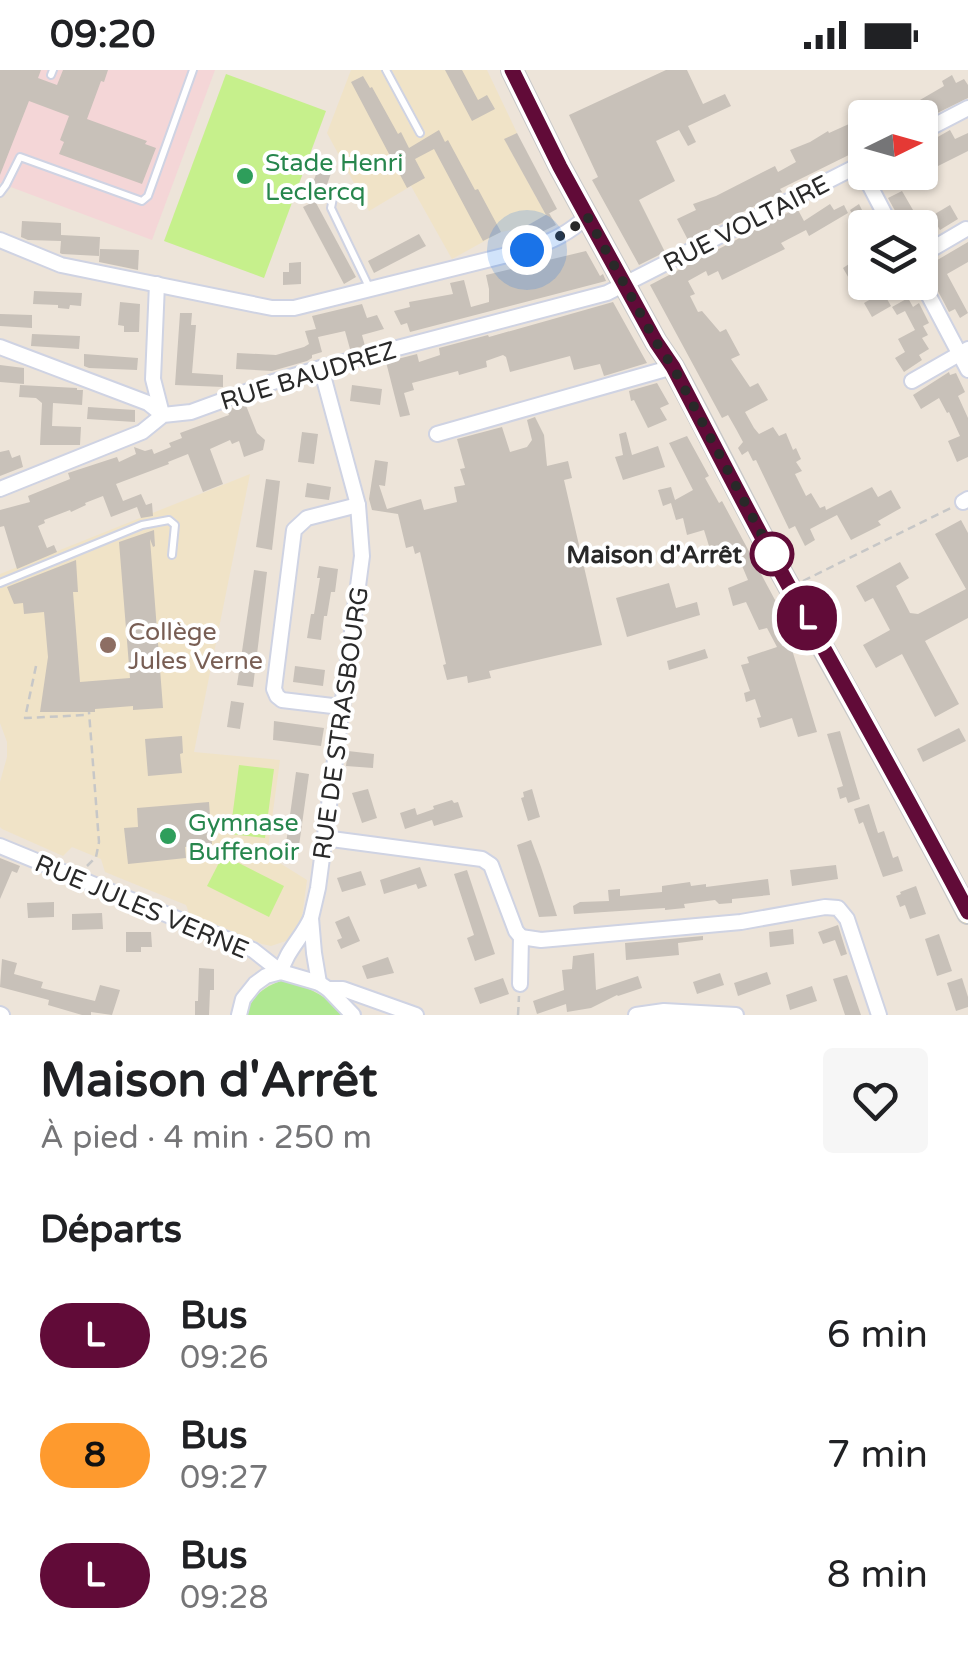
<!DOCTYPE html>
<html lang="fr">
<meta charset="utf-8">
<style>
body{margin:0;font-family:"Varela Round",sans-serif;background:#f6f6f6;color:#202124;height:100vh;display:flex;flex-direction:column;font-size:38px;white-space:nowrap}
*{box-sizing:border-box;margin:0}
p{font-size:32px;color:#757577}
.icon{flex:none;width:55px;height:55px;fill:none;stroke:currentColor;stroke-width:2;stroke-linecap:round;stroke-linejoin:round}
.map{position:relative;height:945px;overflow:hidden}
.details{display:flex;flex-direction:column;background:#fff;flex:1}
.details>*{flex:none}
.badge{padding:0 20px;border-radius:32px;font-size:35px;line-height:65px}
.needle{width:65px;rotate:85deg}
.fabs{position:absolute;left:848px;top:30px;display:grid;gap:20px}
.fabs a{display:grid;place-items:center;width:90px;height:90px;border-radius:10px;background:#fff;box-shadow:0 2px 8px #0004;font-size:50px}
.you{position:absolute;width:50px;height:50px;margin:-25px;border:8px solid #fff;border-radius:50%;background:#1a73e8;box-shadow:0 0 0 15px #1a73e833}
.map>.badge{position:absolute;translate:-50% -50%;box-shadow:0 0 0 5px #fff}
h2{padding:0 40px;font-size:38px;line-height:90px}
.round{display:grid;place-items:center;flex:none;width:105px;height:105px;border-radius:10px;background:#f6f6f6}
.summary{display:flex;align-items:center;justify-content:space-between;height:170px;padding:0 40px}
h1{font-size:48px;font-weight:700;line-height:75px}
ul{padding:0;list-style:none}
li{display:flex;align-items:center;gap:30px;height:120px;padding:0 40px}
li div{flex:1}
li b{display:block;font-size:38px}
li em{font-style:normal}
li .badge{min-width:110px;font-weight:700;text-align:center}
.status{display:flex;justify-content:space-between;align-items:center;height:70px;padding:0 50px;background:#fff;direction:ltr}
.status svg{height:28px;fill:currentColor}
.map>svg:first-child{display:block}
.education{fill:#f0e3c7}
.medical{fill:#f4d6d7}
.green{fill:#afe891}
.pitch{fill:#c6f08c}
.building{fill:#c8c1b9}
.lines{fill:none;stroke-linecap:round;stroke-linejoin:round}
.lane-casing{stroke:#cfd3e3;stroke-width:10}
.street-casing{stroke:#cfd3e3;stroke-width:18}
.primary-casing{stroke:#c7c7c7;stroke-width:24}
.path{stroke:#c7c7c7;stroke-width:2.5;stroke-dasharray:8 5;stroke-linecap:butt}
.lane{stroke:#fff;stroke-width:6}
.street{stroke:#fff;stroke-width:14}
.primary{stroke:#fcd350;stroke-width:20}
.line-casing{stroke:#fff;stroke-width:22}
.line{stroke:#610b38;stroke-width:15}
.walk{stroke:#292929;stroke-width:10;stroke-dasharray:0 18}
.leisure-dot{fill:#2e9e5b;stroke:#fff;stroke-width:4}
.stop-dot{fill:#fff;stroke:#610b38;stroke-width:5}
.education-dot{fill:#8d6e63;stroke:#fff;stroke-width:4}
.labels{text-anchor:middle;stroke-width:8;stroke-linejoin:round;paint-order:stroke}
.leisure-label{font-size:25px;fill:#27864d;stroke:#fff;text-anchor:start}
.street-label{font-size:25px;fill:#292929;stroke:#fff}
.stop-label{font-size:25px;font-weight:bold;fill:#292929;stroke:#fff;text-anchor:end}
.education-label{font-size:25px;fill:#785e54;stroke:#fff;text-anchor:start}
</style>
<div class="status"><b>09:20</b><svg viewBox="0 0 49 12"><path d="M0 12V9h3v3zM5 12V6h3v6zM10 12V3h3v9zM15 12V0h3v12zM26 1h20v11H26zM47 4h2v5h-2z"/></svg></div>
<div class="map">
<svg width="968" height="945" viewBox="0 0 968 945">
<rect width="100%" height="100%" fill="#ede4d9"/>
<g class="education">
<path d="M351 0H487L517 63 505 70 546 145 523 158 501 162 452 189 411 116 369 141 327 63Z"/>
<path d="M250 404 194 682 280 690 267 785 307 810 301 854 296 863 289 870 271 876 262 874 189 843 186 835 105 802 101 789 72 777 63 786 2 759 0 757V712L7 687V672L0 653V504Z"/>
</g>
<path class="medical" d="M0 0H215L152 170 0 113Z"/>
<path class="green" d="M281 911C309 916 325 925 344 945H246C252 926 263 917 281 911Z"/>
<g class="pitch">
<path d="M226 4 326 41 264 208 164 171Z"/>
<path d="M239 695 274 699 265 768 230 764Z"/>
<path d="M223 785 284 816 269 847 207 816Z"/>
</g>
<g class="building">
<path d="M0 0H41L38 8 57 15 63 0H108L104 12 101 11 87 49 147 71 145 74 156 78 142 114 59 84 64 72 60 70 69 46 29 31 0 105Z"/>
<path d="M445 0H462L478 30 487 25 495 39 472 51Z"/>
<path d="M666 0H687L703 34 725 24 731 36 688 56 696 72 688 76 679 60 656 71 675 111 639 130 665 182 639 195 592 110 598 107 569 45Z"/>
<path d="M952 5 956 13 964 9 968 15V28L925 49 889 48 944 16 942 11Z"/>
<path d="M363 6 370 18 372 17 398 64 401 62 409 78 439 60 445 72 448 70 475 120 478 119 501 162 483 171 434 79 415 89 425 108 407 118 351 12Z"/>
<path d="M849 54 861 79 780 119 782 122 688 170 677 149 696 140 693 134 716 126 775 96 778 102 796 92 790 80 810 72 828 61 829 63Z"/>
<path d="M950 60 955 69 968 63V81L930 100 928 97 920 101V77Z"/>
<path d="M517 63 557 139 546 145 504 69Z"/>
<path d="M321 91 334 95 324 123 311 118Z"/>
<path d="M902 121 913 140 899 148 888 128Z"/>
<path d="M315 131 356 207 344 214 303 137Z"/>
<path d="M830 134 834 140 844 135 848 143 809 166 806 160 781 173 785 179 722 210 718 201 708 206 706 201 688 211 695 224 690 226 698 242 702 241 720 262 726 259 740 285 731 289 750 317 758 313 768 330 745 342 754 358 759 364 773 357 779 366 786 363 793 380 796 378 801 389 796 392 802 401 795 404 806 426 811 423 820 438 825 436 826 440 872 417 878 427 891 420 901 438 878 451 881 455 851 470 837 445 810 459 815 470 805 476 795 456 789 459 756 390 753 391 748 381 742 385 738 378 743 372 736 359 728 345 722 348 650 215 797 138 804 151Z"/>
<path d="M859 134 863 142 869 140 879 158H860L850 140Z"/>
<path d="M950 135 958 149 940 160 937 155 923 163 918 154Z"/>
<path d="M549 143 556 155 529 168 523 158Z"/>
<path d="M22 151 61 153V171V165L100 167 99 186 62 184 60 183 61 171 28 170 21 167Z"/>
<path d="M419 164 426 176 374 203 368 191Z"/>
<path d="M968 172V192L947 204 968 243 960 248 955 239 949 242 929 204 922 199Z"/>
<path d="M100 179 139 180 138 200 99 192Z"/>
<path d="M586 181 600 206 603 204 606 211 410 262 407 253 401 255 394 241 410 237 409 232 453 224 450 213 464 210 471 237 489 232V219L486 205Z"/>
<path d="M861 186 865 192V203L851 212 843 198Z"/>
<path d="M301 192V214L283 215V202H289V193Z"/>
<path d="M34 221 82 223 81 236 70 235 69 239 58 238V235L33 234Z"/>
<path d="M883 222 891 236 872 247 864 233Z"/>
<path d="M908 228 913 237 919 233 929 253 923 256 928 265 922 268 929 279 919 285 922 290 904 302 895 288 905 282 898 269 915 260 905 241 897 245 892 237Z"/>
<path d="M120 232 140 234 139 262H124V256L118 255Z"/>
<path d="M613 232 647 293 604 306 600 294 574 300 570 286 510 302 506 287 503 285 486 291 487 297 459 305 458 301 412 313 414 320 404 323 410 345 400 347 386 292 417 284 419 292 440 285 439 278 488 265 489 267Z"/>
<path d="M362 234 367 248 377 245 384 259 362 265 365 276 350 279 345 261 318 267 322 282 312 285V288L307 291 272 301 236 299 237 283 276 285 304 277 309 274 305 261 316 259 312 246Z"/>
<path d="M180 243H192L191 255H196L192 303 223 305V317L175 315Z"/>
<path d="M0 244 32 245V258L0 256Z"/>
<path d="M32 264 80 266 79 279 31 276Z"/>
<path d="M84 284 138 288 137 300 89 298 84 296Z"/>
<path d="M0 295 24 298V314L0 312Z"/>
<path d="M949 302 950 305 956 303 965 322 958 326 968 348V387L957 392 948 371 960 366 949 342 947 343 939 328 921 339 913 325Z"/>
<path d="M657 313 669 334 660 338 667 350 648 358 634 330 631 331 629 321Z"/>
<path d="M20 315 77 318V320H83L82 335 53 333 52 356 81 357 80 375H40L42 333 36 328 19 327Z"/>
<path d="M352 315 382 319 380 335 350 331Z"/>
<path d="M245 333 257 363 265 370 263 380 244 387 239 371 232 374 230 370 210 379 223 414 203 422 188 384 168 392 169 394 116 414 123 431 141 424 146 435 152 433 153 446 141 448 137 437 111 447 103 426 85 433 86 435 71 442 70 440 44 450 45 453 38 456 47 478 54 475 57 482 17 499 4 456 0 457V440L30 432 28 426 70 409 68 403 117 387 119 392 136 384 134 377 145 381 152 379 154 384 171 377 169 373 182 368 180 363 229 345 227 340Z"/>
<path d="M88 337 135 340V352L87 349Z"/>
<path d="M535 347 544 365 547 396 568 391 572 408 564 410 602 575 489 601 491 608 468 613 467 606 447 610 443 595 446 594 420 482 415 484 413 476 406 478 398 444 372 440 369 429 375 390 388 392 385 416 379 415 387 439 421 429 424 440 457 432 454 417 465 415 460 399 465 398 457 369 502 357 510 382 527 377 532 370 527 350Z"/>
<path d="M302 362 318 364 314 394 298 392Z"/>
<path d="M626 362 632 385 658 376 665 397 623 410 615 387 623 385 619 364Z"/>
<path d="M687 366 709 406 705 408 719 433 722 431 797 571 790 573 817 662 798 667 792 648 760 658 757 648 761 647 755 629 746 632 744 623 750 621 741 595 749 593 747 587 777 577 767 558 759 560 746 532 733 536 728 518 748 510 740 491 722 497 719 487 716 488 712 475 709 476 704 460 687 465 683 448 676 450 671 433 663 436 658 420 671 417 675 430 693 420 669 373Z"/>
<path d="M9 380 12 388 20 385 23 397 0 406V382Z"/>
<path d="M266 409 280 411 272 480 256 477Z"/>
<path d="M307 413 331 417 329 430 305 427Z"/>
<path d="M961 450 968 463V548L925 571 959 634 935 647 902 584 876 598 863 575 890 560 873 528 865 532 856 516 900 492 909 508 896 516 910 543 918 544 966 519 935 464Z"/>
<path d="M154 460 155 476 153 477 150 469 163 638 133 640V636L95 639V642H40L48 587 44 542 24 544 23 533 14 534 7 517 76 490 78 522H73L80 612 130 608 119 472Z"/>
<path d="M319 496 338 499 335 522H331L327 546H324L321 570 307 568 311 544H314L320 508H317Z"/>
<path d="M254 500 267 502 253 617 237 615Z"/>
<path d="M669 513 676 538 697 532 700 545 627 567 616 528Z"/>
<path d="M705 579 708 588 669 600 667 591Z"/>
<path d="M295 596 325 600 323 616 293 612Z"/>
<path d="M231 631 244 633 240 659 227 657Z"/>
<path d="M274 651 324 658 321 676 273 670Z"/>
<path d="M959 658 966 671 923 692 917 679Z"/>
<path d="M840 661 860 729 848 733 846 727 840 729 837 718 843 716 827 664Z"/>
<path d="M182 666 183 683 180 684 182 703 148 706 145 669Z"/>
<path d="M348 681 374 684 373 698 346 696Z"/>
<path d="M296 702 309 704 297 790 284 788Z"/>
<path d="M368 719 377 748 362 753 352 723Z"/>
<path d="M532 719 540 747 528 751 521 728 524 727 523 722Z"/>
<path d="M452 730 454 733 458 732 463 747 434 756 432 750 405 759 400 743 415 738 417 745 434 739 433 736Z"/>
<path d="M209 732 212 774 185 777 186 788 128 794 124 758 138 757 137 738Z"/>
<path d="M869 734 878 763 884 761 893 788 898 786 903 801 883 807 863 752 859 754 854 739Z"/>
<path d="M531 770 541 797 557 846 539 847 517 775Z"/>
<path d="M0 788 20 796 17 803 12 801 0 829Z"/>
<path d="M836 795 838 809 792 816 790 800Z"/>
<path d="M420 797 427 816 418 819 416 814 384 824 380 810Z"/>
<path d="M467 800 495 884 475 891 467 868 474 865 454 804Z"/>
<path d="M361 801 366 815 342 822 337 808Z"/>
<path d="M768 809 770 825 732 829V833L719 834 715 830 684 834 685 838 665 840V838L574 844 573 836 580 832 609 831 608 820 620 819V826L662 822V816L690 812 691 816 706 814V817Z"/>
<path d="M916 816 926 844 910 849 905 835 900 837 896 826 901 824 900 822Z"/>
<path d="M54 832V847L28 848 27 833Z"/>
<path d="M102 843 103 859 72 860V844Z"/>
<path d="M349 846 360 871 341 879 337 870 342 868 335 852Z"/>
<path d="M838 855 847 884 841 886 835 870 823 874 818 862Z"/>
<path d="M793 859 794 874 770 877 769 862Z"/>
<path d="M126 862H151L152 877H141V882H126Z"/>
<path d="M939 864 952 901 937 906 925 869Z"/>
<path d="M703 866V870L678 873 679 885 626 890 625 873Z"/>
<path d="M594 883 596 920 638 906 642 918 618 926 617 925 591 938 567 942 566 934 537 944 533 931 564 920 562 900 572 899 573 886Z"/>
<path d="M388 887 394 903 367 909 362 896Z"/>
<path d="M2 889 17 893 14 904 43 912 41 918 95 931 100 915 120 920 112 945 91 942V945H82L48 935 49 930 0 917Z"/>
<path d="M199 898 214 899V920H210L209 945H195V931H198Z"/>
<path d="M767 902 771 914 738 926 734 913Z"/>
<path d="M720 903 724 915 697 924 693 912Z"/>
<path d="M847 905 852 919 861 945H845L833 909Z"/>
<path d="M503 908 509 924 480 934 474 918Z"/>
<path d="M962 908 968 927V937L956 941 947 913Z"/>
<path d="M812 916 817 931 790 940 786 925Z"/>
</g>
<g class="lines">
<defs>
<g id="lane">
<path d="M386 0 420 63"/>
<path d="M51 5 53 0"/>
<path d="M343 122 333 128 331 138 370 219"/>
<path d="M0 123 6 115 20 87 142 131 148 126 193 0"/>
<path d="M0 513 142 455 169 450 175 455 172 485"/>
</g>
<g id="street">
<path d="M920 63 968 38"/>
<path d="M859 95 892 158"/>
<path d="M0 170 61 195 272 238H294L527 180C550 172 570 163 587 146"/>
<path d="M920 186 966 159"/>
<path d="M920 209 968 300"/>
<path d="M157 214 153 309 162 344"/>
<path d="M865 218 874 212"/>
<path d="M0 277 148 333 163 345"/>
<path d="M912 311 968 279"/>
<path d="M437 364 673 297"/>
<path d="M0 419 142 362 163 345 191 342 273 312 321 298 607 223 865 92"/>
<path d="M963 432 968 429"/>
<path d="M341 637 282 630 277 626 274 619 294 460 307 448 358 435"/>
<path d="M324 768 482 789 491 795 516 861 521 867"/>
<path d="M0 776 253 880 281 902C286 881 302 868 311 848L314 883 319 913"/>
<path d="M311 848 318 818 362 486 358 435 321 298"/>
<path d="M521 867 541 870 741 852 825 837 838 838 847 849 879 945"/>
<path d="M520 914 521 867"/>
<path d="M328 919H343L416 945"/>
<path d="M0 944 2 945"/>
<path d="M239 945 243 929 255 914 266 906 281 902 319 913 328 919 353 945"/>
<path d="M636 945 664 941 736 945"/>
</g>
<path id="primary" d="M512 0 560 97 656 272 673 297C713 371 750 447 791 520 850 628 912 734 968 843"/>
</defs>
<use href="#lane" class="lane-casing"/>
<use href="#street" class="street-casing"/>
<use href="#primary" class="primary-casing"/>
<g class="path">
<path d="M803 511 953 437"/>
<path d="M36 596 25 648 86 645"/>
<path d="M87 796 96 787 99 772 89 642"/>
<path d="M518 945 519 926"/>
</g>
<use href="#lane" class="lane"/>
<use href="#street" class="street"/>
<use href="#primary" class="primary"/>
</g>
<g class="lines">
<defs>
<path id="line" d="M512 0 560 97 656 272 673 297C712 371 750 447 791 520 851 627 911 734 968 842"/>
</defs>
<use href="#line" class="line-casing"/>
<use href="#line" class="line"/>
<path class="walk" d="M527 180C550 172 570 163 587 146L656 272 673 297 772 484"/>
</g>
<g class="leisure-dot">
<circle cx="245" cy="106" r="10"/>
<circle cx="168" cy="766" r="10"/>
</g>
<circle class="stop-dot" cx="772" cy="484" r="20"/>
<circle class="education-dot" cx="108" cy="575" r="10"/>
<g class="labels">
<g class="leisure-label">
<text x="265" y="101">Stade Henri<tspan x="265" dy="29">Leclercq</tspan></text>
<text x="188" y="761">Gymnase<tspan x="188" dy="29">Buffenoir</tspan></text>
</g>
<g class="street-label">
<text transform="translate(746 153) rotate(-27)" y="9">RUE VOLTAIRE</text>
<text transform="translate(308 305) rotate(-17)" y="9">RUE BAUDREZ</text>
<text transform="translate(340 653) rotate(-82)" y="9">RUE DE STRASBOURG</text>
<text transform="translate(142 836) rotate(23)" y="9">RUE JULES VERNE</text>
</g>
<g class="stop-label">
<text x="742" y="493">Maison d'Arrêt</text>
</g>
<g class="education-label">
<text x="128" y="570">Collège<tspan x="128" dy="29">Jules Verne</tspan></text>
</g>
</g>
</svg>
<div class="fabs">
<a><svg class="needle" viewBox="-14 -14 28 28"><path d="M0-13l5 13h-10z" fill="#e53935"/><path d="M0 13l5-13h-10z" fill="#757577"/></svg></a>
<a><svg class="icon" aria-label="layers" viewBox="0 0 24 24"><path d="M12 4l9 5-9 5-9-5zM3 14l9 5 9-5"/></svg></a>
</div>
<div class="you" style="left:527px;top:180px"></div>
<b class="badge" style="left:807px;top:548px;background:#610b38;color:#fff">L</b>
</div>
<section class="details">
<div class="summary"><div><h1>Maison d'Arrêt</h1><p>À pied · 4 min · 250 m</p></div><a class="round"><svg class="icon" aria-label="heart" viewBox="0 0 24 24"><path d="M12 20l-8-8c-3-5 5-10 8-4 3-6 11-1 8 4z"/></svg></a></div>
<h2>Départs</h2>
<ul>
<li><span class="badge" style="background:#610b38;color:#fff">L</span><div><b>Bus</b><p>09:26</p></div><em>6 min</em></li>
<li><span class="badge" style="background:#fe9a2e;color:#111">8</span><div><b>Bus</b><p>09:27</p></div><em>7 min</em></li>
<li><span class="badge" style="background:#610b38;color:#fff">L</span><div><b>Bus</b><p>09:28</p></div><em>8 min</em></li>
</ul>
</section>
